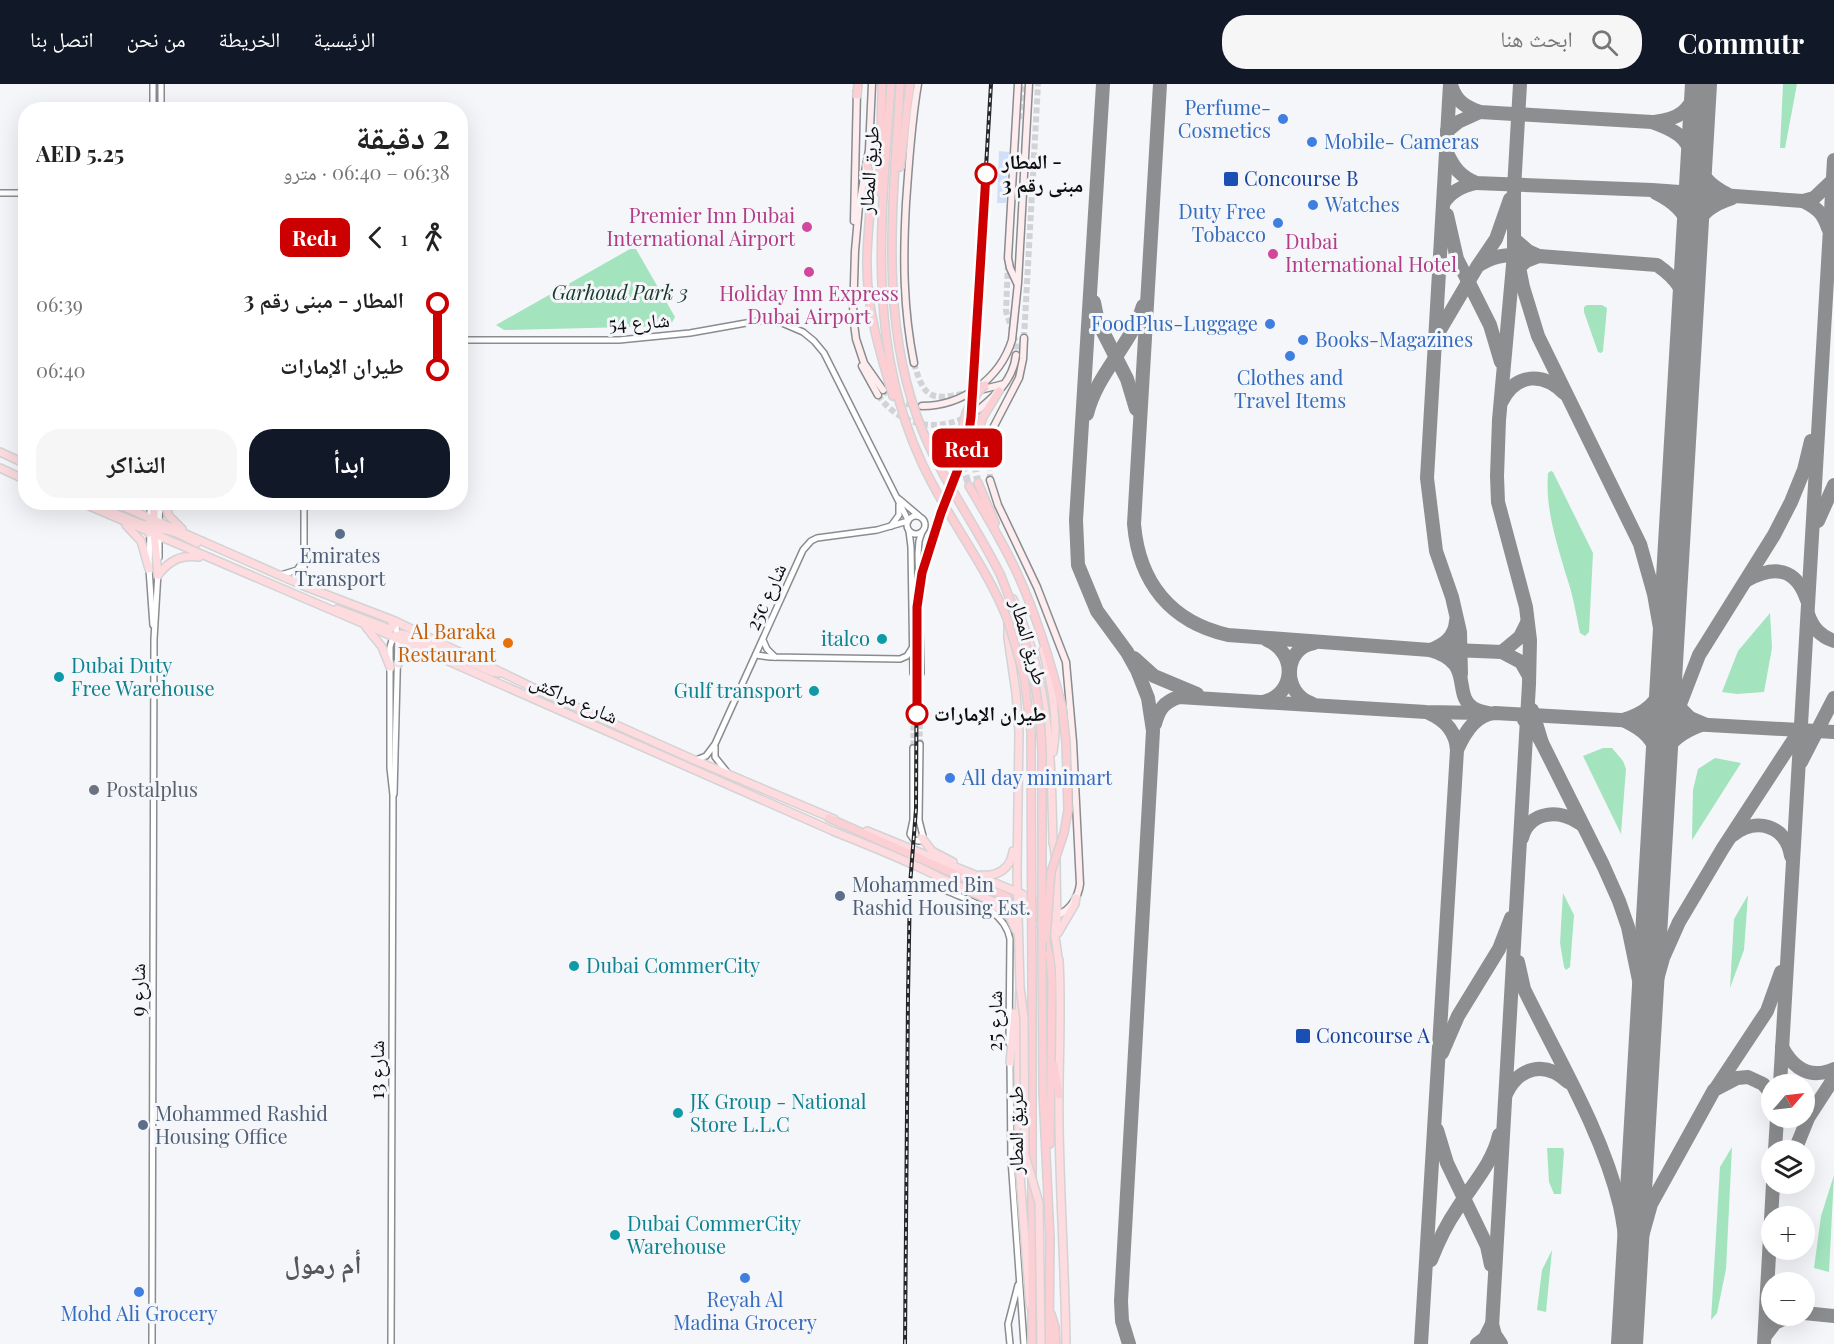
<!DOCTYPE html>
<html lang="ar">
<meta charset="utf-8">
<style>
body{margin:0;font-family:"Playfair Display","Noto Naskh Arabic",serif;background:#f6f6f6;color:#222;direction:rtl;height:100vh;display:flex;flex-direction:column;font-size:22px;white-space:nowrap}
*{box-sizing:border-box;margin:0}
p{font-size:20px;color:#767676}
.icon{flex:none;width:33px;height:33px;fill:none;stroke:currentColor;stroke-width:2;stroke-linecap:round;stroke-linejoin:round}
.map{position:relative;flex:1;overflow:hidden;direction:ltr}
.panel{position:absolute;left:18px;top:18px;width:450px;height:408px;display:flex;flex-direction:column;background:#fff;border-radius:24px;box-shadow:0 6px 24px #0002;direction:rtl}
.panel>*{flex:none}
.badge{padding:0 12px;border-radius:9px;font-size:21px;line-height:39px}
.needle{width:39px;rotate:62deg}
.buttons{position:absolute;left:1761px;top:990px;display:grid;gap:12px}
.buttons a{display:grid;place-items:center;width:54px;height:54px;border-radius:50%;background:#fff;box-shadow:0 6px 24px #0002;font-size:30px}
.map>.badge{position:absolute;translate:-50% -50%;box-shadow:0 0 0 3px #fff}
.legs{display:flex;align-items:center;gap:9px;height:66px;padding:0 18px;font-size:20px}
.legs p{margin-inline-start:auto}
.summary{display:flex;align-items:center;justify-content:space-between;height:102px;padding:0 18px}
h1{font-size:33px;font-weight:700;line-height:45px}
.cta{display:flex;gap:12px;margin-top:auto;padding:12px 18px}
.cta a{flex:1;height:69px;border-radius:24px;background:#111827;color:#fff;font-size:24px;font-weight:700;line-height:69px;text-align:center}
.cta a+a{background:#f6f6f6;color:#222}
ul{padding:0 18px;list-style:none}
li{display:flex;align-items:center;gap:21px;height:66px;font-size:22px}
li i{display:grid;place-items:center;width:9px;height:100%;margin:0 8px;background:currentColor}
li i::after{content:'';width:15px;height:15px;margin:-8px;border:4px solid;border-radius:50%;background:#fff}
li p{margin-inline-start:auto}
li:first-child i{background:linear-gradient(#0000 50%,currentColor 0)}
li:last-child i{background:linear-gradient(currentColor 50%,#0000 0)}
header{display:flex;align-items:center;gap:36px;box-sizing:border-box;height:84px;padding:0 30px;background:#111827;color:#fff}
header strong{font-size:28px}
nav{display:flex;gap:33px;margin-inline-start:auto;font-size:21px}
.search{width:420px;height:54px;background:#f6f6f6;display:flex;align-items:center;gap:15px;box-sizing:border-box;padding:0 21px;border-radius:24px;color:#767676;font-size:22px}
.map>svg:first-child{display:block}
.green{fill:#a3e4bf}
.water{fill:#d0dff9}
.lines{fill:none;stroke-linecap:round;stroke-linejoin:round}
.taxiway{stroke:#8c8e90;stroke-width:14}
.runway{stroke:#8c8e90;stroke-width:32}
.tertiary-tunnel{stroke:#d1d3d7;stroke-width:5;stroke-dasharray:5 2.5;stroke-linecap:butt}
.secondary-tunnel{stroke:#d1d3d7;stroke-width:6;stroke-dasharray:6 3;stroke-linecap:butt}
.trunk-tunnel{stroke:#d1d3d7;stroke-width:7;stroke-dasharray:7 3.5;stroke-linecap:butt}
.tertiary-casing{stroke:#8a8c8f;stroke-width:8}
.secondary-casing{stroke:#8a8c8f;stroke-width:9}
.primary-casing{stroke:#d3d3d4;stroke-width:10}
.trunk-casing{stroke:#d3d3d4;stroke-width:10}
.tertiary{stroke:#fff;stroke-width:5}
.secondary{stroke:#feedef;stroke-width:6}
.primary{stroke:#fddbdf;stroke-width:7}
.trunk{stroke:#fccfd4;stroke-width:7}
.rail-casing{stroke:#252627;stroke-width:4}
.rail{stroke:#f4f6fa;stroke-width:1.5;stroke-dasharray:4.5;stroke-linecap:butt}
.primary-bridge-casing{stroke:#d3d3d4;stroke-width:10;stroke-linecap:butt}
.trunk-bridge-casing{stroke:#d3d3d4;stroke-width:10;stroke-linecap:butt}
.primary-bridge{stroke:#fddbdf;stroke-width:7}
.trunk-bridge{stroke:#fccfd4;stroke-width:7}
.line-1-casing{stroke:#fff;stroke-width:14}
.line-1{stroke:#c00;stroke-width:9}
.shop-dot{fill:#3f7fe0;stroke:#f4f6fa;stroke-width:2}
.stop-1-dot{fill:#fff;stroke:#c00;stroke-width:3}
.transit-dot{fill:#1a4fb4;stroke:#f4f6fa;stroke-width:2}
.hotel-dot{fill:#d1479c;stroke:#f4f6fa;stroke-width:2}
.service-dot{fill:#5c6f8a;stroke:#f4f6fa;stroke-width:2}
.culture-dot{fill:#0f9aa8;stroke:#f4f6fa;stroke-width:2}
.food-dot{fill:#e8710a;stroke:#f4f6fa;stroke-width:2}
.worship-dot{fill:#6b7280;stroke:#f4f6fa;stroke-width:2}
.labels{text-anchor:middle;stroke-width:6;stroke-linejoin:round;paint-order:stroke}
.shop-label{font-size:20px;fill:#366cbe;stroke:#f4f6fa;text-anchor:start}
.stop-label{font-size:20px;font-weight:bold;fill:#0d0d0e;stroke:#f4f6fa;text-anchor:start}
.street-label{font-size:20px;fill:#0d0d0e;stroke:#f4f6fa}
.transit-label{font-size:20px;fill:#164399;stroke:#f4f6fa;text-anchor:start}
.hotel-label{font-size:20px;fill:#b23c85;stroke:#f4f6fa;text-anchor:end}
.park-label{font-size:20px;font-style:italic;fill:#183a28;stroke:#f4f6fa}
.service-label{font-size:20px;fill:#4e5e75;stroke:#f4f6fa;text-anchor:start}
.food-label{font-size:20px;fill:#c56008;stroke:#f4f6fa;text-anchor:end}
.culture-label{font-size:20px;fill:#0d838f;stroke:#f4f6fa;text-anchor:start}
.worship-label{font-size:20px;fill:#5b616d;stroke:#f4f6fa;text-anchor:start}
.district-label{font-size:26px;font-weight:bold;fill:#55575a;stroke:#f4f6fa}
</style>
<header>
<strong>Commutr</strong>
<div class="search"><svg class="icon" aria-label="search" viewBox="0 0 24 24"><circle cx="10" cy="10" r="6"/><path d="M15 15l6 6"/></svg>ابحث هنا</div>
<nav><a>الرئيسية</a><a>الخريطة</a><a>من نحن</a><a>اتصل بنا</a></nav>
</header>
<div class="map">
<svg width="1834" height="1260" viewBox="0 0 1834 1260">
<rect width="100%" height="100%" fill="#f4f6fa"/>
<g class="green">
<path d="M1783 0H1797L1785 64H1780Z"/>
<path d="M630 165H636L675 233 670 242 504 246 496 241Z"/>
<path d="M1587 221H1602L1607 224 1603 267 1601 269 1598 268 1584 228V223Z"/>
<path d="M1551 387 1553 388 1593 469 1589 548 1585 552 1580 549C1576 530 1573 511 1567 494 1557 460 1545 425 1548 389Z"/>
<path d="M1770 529 1772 564 1764 608 1737 610 1722 608 1738 567Z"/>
<path d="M1603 664H1612L1623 677 1626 685 1621 750 1583 672Z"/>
<path d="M1715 674 1741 679 1692 756 1693 706 1698 685Z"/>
<path d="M1563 809 1574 831 1570 883 1566 886 1564 883 1560 859Z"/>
<path d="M1748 811 1744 866 1730 904 1734 835Z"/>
<path d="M1732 1063 1726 1185 1717 1229 1711 1236 1720 1083Z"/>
<path d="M1547 1064H1563L1564 1068 1561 1110H1554L1549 1098Z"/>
<path d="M1834 1091 1829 1188 1814 1184 1821 1132Z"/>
<path d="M1552 1166 1546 1228 1537 1226 1542 1186Z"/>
</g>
<path class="water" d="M999 67 1009 68 1006 119H997Z"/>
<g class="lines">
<g class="taxiway">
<path d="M1103 0 1076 436 1078 481 1097 527 1127 568 1137 586 1148 614 1153 647 1121 1217 1122 1237 1129 1260"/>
<path d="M1160 0 1134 440C1139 499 1171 538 1228 551L1430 566C1477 579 1450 611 1475 625 1479 627 1484 628 1488 629"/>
<path d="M1450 0 1427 394 1436 467 1452 513 1460 548 1461 590"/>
<path d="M1451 1C1456 17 1465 23 1480 28L1652 38C1663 42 1677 47 1684 56 1703 80 1695 94 1727 110"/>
<path d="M1654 38C1681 35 1687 27 1701 4"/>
<path d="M1447 47 1458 38 1480 28"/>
<path d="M1447 69C1454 84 1460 92 1476 99L1652 106 1803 117C1817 124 1823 129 1828 144"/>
<path d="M1656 109C1674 118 1683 127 1692 145 1705 127 1711 121 1732 114"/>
<path d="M1803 117 1814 114 1833 96"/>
<path d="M1443 120C1450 108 1462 102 1476 99"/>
<path d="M1447 131 1457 175 1490 241 1501 278"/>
<path d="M1518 178 1523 203 1538 252 1640 460 1654 510 1663 561 1666 597 1672 616 1690 634 1704 640C1687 646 1677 652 1665 666"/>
<path d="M1481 180C1499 168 1518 171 1539 172L1528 167 1514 155"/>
<path d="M1515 187 1526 177 1539 172 1657 181C1680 197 1684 207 1687 233"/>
<path d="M1094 218 1098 238 1127 295 1136 325"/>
<path d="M1437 251 1477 183 1496 155 1510 115"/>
<path d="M1502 317C1516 289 1543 288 1564 309"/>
<path d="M1087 330C1097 289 1131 261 1143 222"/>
<path d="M1818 437 1834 401"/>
<path d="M1747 496C1775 481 1796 484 1807 516"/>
<path d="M1808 530C1813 544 1820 552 1834 557"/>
<path d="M1430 566C1444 561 1455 553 1456 537"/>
<path d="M1453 566 1502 568 1520 553 1527 539"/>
<path d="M1502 568 1521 578 1529 592"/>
<path d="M1134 574 1154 592 1197 610"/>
<path d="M1263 618C1296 611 1297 568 1267 556"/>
<path d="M1311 619C1282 609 1283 564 1314 559"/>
<path d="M1677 628 1699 571 1774 451 1791 418 1804 386 1811 357"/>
<path d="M1429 629C1445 636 1456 648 1457 666"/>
<path d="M1524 636 1533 644 1542 659 1532 626"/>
<path d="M1155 640C1159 625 1164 618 1179 613L1426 628 1483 629"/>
<path d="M1542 659 1603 781 1619 817 1628 843 1646 930"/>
<path d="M1661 677C1652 654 1646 647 1623 636 1646 629 1657 619 1666 597"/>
<path d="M1801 678 1834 614"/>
<path d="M1660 700 1667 658"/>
<path d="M1733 751C1756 733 1786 741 1791 772"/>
<path d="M1522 754C1529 726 1562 725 1581 740"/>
<path d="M1518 878 1524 905C1558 975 1602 1047 1620 1122 1627 1154 1628 1186 1629 1218"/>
<path d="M1645 958 1654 906 1663 874 1679 838 1723 764 1800 646"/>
<path d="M1782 963C1793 984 1810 996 1834 985"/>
<path d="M1442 969 1458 932 1499 865 1511 834"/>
<path d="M1780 1000 1834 76"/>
<path d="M1716 1004 1767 927 1781 888"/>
<path d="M1506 1010C1519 983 1545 976 1568 998"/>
<path d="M1437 1046 1447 1079 1487 1162 1491 1181"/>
<path d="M1775 1066 1777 1034"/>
<path d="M1795 1066 1808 1034 1834 994"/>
<path d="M1431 1176C1438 1158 1446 1141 1457 1125 1471 1102 1493 1079 1499 1051"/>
<path d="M1634 1189 1637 1170 1651 1120 1714 1006 1737 994 1748 993 1763 1000 1772 1010"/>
<path d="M1804 1229 1834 1232"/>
<path d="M1765 1252 1775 1239 1790 1232"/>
<path d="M1421 1260 1457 666C1464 650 1475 630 1495 629L1834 648"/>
<path d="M1477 1260 1485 1254 1492 1240 1495 1251 1501 1260"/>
<path d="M1491 1260 1529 600 1530 556 1526 523 1498 418 1497 392 1499 336 1514 170V105L1520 0"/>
<path d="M1618 1260 1628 1245 1632 1260"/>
<path d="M1764 1260 1773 1100"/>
</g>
<path class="runway" d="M1627 1260 1701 0"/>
<g class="tertiary-tunnel">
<path d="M913 589V664"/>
<path d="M920 660 921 589"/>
</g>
<g class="secondary-tunnel">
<path d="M1019 35 1022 0"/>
<path d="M1008 180 1006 227 1016 259V271"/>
<path d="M1024 254 1038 0"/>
<path d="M914 279C924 314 930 317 966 309"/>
<path d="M883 306C894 317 906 321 922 322"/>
<path d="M878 311C901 345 945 350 978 326"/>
<path d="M990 396 989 364 993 344"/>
</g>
<g class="trunk-tunnel">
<path d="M961 350V376L969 402"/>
<path d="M977 350 974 376 978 399"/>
<path d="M1007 813 1031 829 1042 846"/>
</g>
<defs>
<g id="tertiary">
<path d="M153 26V0"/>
<path d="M161 26V0"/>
<path d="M0 109H26"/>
<path d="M460 256H619L690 249 763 236 782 239 803 248 814 257 824 269 908 436"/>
<path d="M899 415 919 432"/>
<circle cx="916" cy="441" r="9"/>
<path d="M150 436V418"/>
<path d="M159 440 160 418"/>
<path d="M891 442 899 431V421"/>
<path d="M150 445 149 485 153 541"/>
<path d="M909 447 911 463 913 589"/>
<path d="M159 473V449"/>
<path d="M281 491 297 486 304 476"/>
<path d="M304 502V418"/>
<path d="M763 556 767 565 775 573"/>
<path d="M756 571 770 573 900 575 907 572 912 564"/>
<path d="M921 589 918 470 919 457 922 448"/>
<path d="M715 663V673L727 688"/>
<path d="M913 664V736L910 750 914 756 919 757 923 752 919 736 920 660"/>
<path d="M696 676 706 672 715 660 803 466 811 457 817 454 877 446 908 437"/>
<path d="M394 710 398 555 395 537"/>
<path d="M942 794 945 806C970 818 1004 824 1010 855L1009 959"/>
<path d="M1010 975 1011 1075 1024 1260"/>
<path d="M152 1260 154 555 158 488"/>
<path d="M391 1260 393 711 390 684V563L393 553"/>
<path d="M1010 1260 1008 1240 1018 1201"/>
</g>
<g id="secondary">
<path d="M872 0 869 66 859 122 855 167 853 232 856 255 864 279 883 306"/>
<path d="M854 137 857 7"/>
<path d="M1017 199 1010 184 1008 174 1018 0"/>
<path d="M914 279C903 224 903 174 906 119 909 79 911 40 918 0"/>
<path d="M862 282 878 311"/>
<path d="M980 306 1004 300"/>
<path d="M922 322C962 322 1000 295 1012 256L1018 199 1029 0"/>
<path d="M978 326C996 311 1013 296 1016 271"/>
<path d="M993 344 1019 294 1023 275 1024 254"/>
<path d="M990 396 998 421 1037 503 1066 578 1073 658 1080 800C1078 814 1070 827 1057 831"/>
</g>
<g id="primary">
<path d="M0 368 26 380"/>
<path d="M0 384 26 396"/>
<path d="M80 418 362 539 833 747C860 758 888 769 914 781 948 796 1021 837 1057 831"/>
<path d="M113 418 304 502 395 537 538 606 692 675 834 735"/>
<path d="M154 418V440"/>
<path d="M164 418 169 432 182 445"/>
<path d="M105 427C122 428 143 448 159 439"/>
<path d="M126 441 141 457 149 485"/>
<path d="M149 449C163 439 184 453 197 459"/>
<path d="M154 449 158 491"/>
<path d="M158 491C170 476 180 471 199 473"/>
<path d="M1013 515C1050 598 1051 670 1053 759"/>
<path d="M337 525 390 545 394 541 391 536"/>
<path d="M1008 538V554L1016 609 1019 648 1017 791 1020 903 1018 964 1019 1078 1030 1221"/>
<path d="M366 543 382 563 390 583"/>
<path d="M393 553 401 550 406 551 492 588 499 589"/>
<path d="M1043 566C1051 598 1059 636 1053 668"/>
<path d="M398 580 406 569 419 566"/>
<path d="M867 747 1022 810C1055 830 1054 844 1059 881"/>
<path d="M922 754 932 767 953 778"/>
<path d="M1053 756 1056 777 1057 847"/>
<path d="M981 791C998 793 1011 784 1013 767"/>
<path d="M989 818 1010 833 1016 846"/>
<path d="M1058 849 1075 820 1076 814"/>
<path d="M1059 876C1062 931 1058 985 1059 1040 1060 1114 1065 1187 1066 1260"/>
<path d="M1010 978 1015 929"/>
</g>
<g id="trunk">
<path d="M891 0C882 129 865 255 921 377 946 433 986 480 1008 537"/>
<path d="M900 0C894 117 877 237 923 348 944 399 977 443 1001 492"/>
<path d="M857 11 858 0"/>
<path d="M867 81C875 113 866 149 867 182 867 227 880 269 893 312"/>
<path d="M900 83 910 0"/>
<path d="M880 108 882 0"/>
<path d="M961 350 966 329 978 308"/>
<path d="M977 350 983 333 999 307"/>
<path d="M978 399 995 439"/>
<path d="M969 402C986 431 1004 460 1018 491 1037 533 1051 579 1062 623"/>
<path d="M829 734 1007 813"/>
<path d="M1045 854 1050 875 1052 897 1050 1060"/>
<path d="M1042 868 1043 1008 1050 1155 1049 1260"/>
<path d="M1054 981 1059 1011"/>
<path d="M1051 1230 1055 1243 1056 1260"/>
<path d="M1032 1260V907"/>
</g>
</defs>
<use href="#tertiary" class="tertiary-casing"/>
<use href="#secondary" class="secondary-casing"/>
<use href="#primary" class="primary-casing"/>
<use href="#trunk" class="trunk-casing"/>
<use href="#tertiary" class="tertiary"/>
<use href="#secondary" class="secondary"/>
<use href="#primary" class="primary"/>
<use href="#trunk" class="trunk"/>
<defs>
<path id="rail" d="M905 1260 908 912 910 801 916 725 917 523 922 489 941 429 967 362 971 333 991 0"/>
</defs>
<use href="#rail" class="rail-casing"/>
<use href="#rail" class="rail"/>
<defs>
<path id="primary-bridge" d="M1020 903 1024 934 1025 1071 1039 1119 1041 1260"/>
<g id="trunk-bridge">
<path d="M978 308 985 301"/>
<path d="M1001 492 1024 552 1035 600 1040 634 1042 667V868"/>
<path d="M1008 537 1024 592 1031 648 1032 907"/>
<path d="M1046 854 1051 788 1064 749 1068 726 1066 658 1062 623"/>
</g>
</defs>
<use href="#primary-bridge" class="primary-bridge-casing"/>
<use href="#trunk-bridge" class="trunk-bridge-casing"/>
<use href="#primary-bridge" class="primary-bridge"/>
<use href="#trunk-bridge" class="trunk-bridge"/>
</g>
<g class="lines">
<defs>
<path id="line-1" d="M917 630V523L922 489 941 429 967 362 971 333 986 90"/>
</defs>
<use href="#line-1" class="line-1-casing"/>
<use href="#line-1" class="line-1"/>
</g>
<g class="shop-dot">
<circle cx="1283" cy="35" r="6"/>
<circle cx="1312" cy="58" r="6"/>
<circle cx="1313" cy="121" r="6"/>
<circle cx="1278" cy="139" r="6"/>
<circle cx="1270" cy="240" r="6"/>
<circle cx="1303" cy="256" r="6"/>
<circle cx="1290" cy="272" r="6"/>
<circle cx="950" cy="694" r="6"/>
<circle cx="745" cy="1194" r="6"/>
<circle cx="139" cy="1208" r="6"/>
</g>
<g class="stop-1-dot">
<circle cx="986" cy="90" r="10"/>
<circle cx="917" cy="630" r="10"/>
</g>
<g class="transit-dot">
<rect x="1223" y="87" width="16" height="16" rx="3"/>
<rect x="1295" y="944" width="16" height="16" rx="3"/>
</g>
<g class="hotel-dot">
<circle cx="807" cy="143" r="6"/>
<circle cx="1273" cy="170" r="6"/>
<circle cx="809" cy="188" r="6"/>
</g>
<g class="service-dot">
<circle cx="340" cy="450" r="6"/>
<circle cx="840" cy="812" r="6"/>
<circle cx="143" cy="1041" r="6"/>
</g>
<g class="culture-dot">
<circle cx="882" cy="555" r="6"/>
<circle cx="59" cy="593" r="6"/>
<circle cx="814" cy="607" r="6"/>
<circle cx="574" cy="882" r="6"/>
<circle cx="678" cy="1029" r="6"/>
<circle cx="615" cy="1151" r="6"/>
</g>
<circle class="food-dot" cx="508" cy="559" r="6"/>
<circle class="worship-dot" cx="94" cy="706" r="6"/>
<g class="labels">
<g class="shop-label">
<text x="1271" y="31" text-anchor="end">Perfume-<tspan x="1271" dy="23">Cosmetics</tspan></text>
<text x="1324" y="65">Mobile- Cameras</text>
<text x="1325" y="128">Watches</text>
<text x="1266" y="135" text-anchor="end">Duty Free<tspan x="1266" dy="23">Tobacco</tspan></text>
<text x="1258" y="247" text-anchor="end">FoodPlus-Luggage</text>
<text x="1315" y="263">Books-Magazines</text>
<text x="1290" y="301" text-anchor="middle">Clothes and<tspan x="1290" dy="23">Travel Items</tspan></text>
<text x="962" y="701">All day minimart</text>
<text x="745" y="1223" text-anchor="middle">Reyah Al<tspan x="745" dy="23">Madina Grocery</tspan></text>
<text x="139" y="1237" text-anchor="middle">Mohd Ali Grocery</text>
</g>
<g class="stop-label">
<text x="1002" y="85">المطار -<tspan x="1002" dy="23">مبنى رقم 3</tspan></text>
<text x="934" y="637">طيران الإمارات</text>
</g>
<g class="street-label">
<text transform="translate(869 86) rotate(-86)" y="7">طريق المطار</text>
<text transform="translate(639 238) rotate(-4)" y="7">شارع 54</text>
<text transform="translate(766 513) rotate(-66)" y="7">25c شارع</text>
<text transform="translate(1029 558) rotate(74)" y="7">طريق المطار</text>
<text transform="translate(574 615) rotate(24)" y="7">شارع مراكش</text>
<text transform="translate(138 906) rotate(-90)" y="7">شارع 9</text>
<text transform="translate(995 937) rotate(-90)" y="7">شارع 25</text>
<text transform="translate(377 986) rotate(-90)" y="7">شارع 13</text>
<text transform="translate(1016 1046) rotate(-90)" y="7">طريق المطار</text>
</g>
<g class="transit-label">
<text x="1244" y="102">Concourse B</text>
<text x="1316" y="959">Concourse A</text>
</g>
<g class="hotel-label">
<text x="795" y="139">Premier Inn Dubai<tspan x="795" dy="23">International Airport</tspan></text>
<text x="1285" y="165" text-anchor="start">Dubai<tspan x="1285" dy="23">International Hotel</tspan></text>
<text x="809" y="217" text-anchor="middle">Holiday Inn Express<tspan x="809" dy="23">Dubai Airport</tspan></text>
</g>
<g class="park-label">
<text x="620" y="216">Garhoud Park 3</text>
</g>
<g class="service-label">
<text x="340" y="479" text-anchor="middle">Emirates<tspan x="340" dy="23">Transport</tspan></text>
<text x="852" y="808">Mohammed Bin<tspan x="852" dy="23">Rashid Housing Est.</tspan></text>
<text x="155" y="1037">Mohammed Rashid<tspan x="155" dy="23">Housing Office</tspan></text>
</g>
<g class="food-label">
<text x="496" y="555">Al Baraka<tspan x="496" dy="23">Restaurant</tspan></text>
</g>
<g class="culture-label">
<text x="870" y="562" text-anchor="end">italco</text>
<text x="71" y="589">Dubai Duty<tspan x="71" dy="23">Free Warehouse</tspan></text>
<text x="802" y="614" text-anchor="end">Gulf transport</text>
<text x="586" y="889">Dubai CommerCity</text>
<text x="690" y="1025">JK Group - National<tspan x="690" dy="23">Store L.L.C</tspan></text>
<text x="627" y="1147">Dubai CommerCity<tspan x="627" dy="23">Warehouse</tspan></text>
</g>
<g class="worship-label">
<text x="106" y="713">Postalplus</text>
</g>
<g class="district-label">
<text x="323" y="1190">أم رمول</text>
</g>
</g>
</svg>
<div class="buttons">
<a><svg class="needle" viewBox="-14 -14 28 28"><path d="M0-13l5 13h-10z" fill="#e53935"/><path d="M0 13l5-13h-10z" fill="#767676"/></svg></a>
<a><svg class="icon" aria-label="layers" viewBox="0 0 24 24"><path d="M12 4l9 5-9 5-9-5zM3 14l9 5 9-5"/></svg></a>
<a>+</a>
<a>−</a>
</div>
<b class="badge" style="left:967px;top:364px;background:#c00;color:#fff">Red1</b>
<section class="panel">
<div class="summary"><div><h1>2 دقيقة</h1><p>06:38 – 06:40 · مترو</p></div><b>AED 5.25</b></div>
<div class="legs"><svg class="icon" aria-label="walk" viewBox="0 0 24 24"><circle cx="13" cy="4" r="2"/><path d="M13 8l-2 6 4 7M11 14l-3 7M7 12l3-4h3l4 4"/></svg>1<svg class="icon" aria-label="back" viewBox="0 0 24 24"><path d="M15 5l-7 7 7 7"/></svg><b class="badge" style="background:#c00;color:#fff">Red1</b></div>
<ul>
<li><i style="color:#c00"></i><b>المطار - مبنى رقم 3</b><p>06:39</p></li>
<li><i style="color:#c00"></i><b>طيران الإمارات</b><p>06:40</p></li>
</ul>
<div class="cta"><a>ابدأ</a><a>التذاكر</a></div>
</section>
</div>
